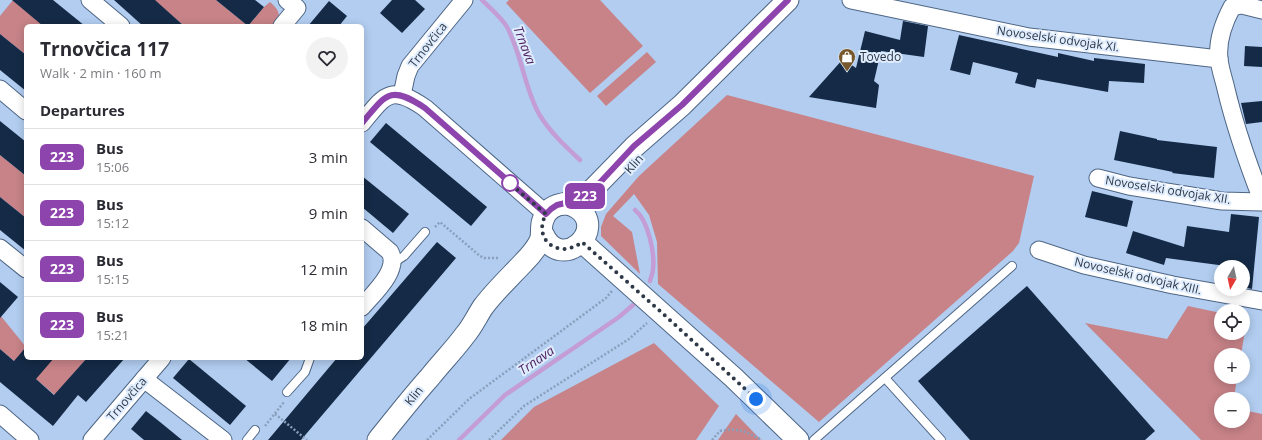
<!DOCTYPE html>
<meta charset="utf-8">
<style>
body{margin:0;font-family:"Open Sans",sans-serif;background:#f2f2f3;color:#2b2b33;height:100vh;display:flex;flex-direction:column;font-size:15px;white-space:nowrap}
*{box-sizing:border-box;margin:0}
p{font-size:13px;color:#7c7c81}
.icon{flex:none;width:22px;height:22px;fill:none;stroke:currentColor;stroke-width:2;stroke-linecap:round;stroke-linejoin:round}
.map{position:relative;flex:1;overflow:hidden}
.panel{position:absolute;left:24px;top:24px;width:340px;height:336px;display:flex;flex-direction:column;background:#fff;border-radius:6px;box-shadow:0 2px 10px #0003}
.panel>*{flex:none}
.badge{padding:0 8px;border-radius:6px;font-size:14px;line-height:26px}
.needle{width:26px;rotate:189deg}
.fabs{position:absolute;left:1214px;top:260px;display:grid;gap:8px}
.fabs a{display:grid;place-items:center;width:36px;height:36px;border-radius:50%;background:#fff;box-shadow:0 2px 10px #0003;font-size:20px}
.you{position:absolute;width:20px;height:20px;margin:-10px;border:3px solid #fff;border-radius:50%;background:#1a73e8;box-shadow:0 0 0 6px #1a73e833}
.map>.badge{position:absolute;translate:-50% -50%;box-shadow:0 0 0 2px #fff}
h2{padding:0 16px;font-size:15px;line-height:36px}
.round{display:grid;place-items:center;flex:none;width:42px;height:42px;border-radius:21px;background:#f2f2f3}
.summary{display:flex;align-items:center;justify-content:space-between;height:68px;padding:0 16px}
h1{font-size:19px;font-weight:700;line-height:30px}
ul{padding:0;list-style:none}
li{display:flex;align-items:center;gap:12px;height:56px;padding:0 16px;border-top:1px solid #e1e1e2}
li div{flex:1}
li b{display:block;font-size:15px}
li em{font-style:normal}
li .badge{min-width:44px;font-weight:700;text-align:center}
.map>svg:first-child{display:block}
.green{fill:#c78388}
.lines{fill:none;stroke-linecap:round;stroke-linejoin:round}
.stream{stroke:#c39dd4;stroke-width:4.5}
.building{fill:#152a46}
.service-casing{stroke:#4e6685;stroke-width:10}
.minor-casing{stroke:#4e6685;stroke-width:19}
.tertiary-casing{stroke:#4e6685;stroke-width:23}
.path{stroke:#899fbc;stroke-width:2.5;stroke-dasharray:2 2;stroke-linecap:butt}
.service{stroke:#fff;stroke-width:8}
.minor{stroke:#fff;stroke-width:17}
.tertiary{stroke:#fff;stroke-width:21}
.line-casing{stroke:#fff;stroke-width:9}
.line{stroke:#8e44ad;stroke-width:6}
.walk{stroke:#2e3947;stroke-width:4;stroke-dasharray:0 7.2}
.stop-dot{fill:#fff;stroke:#8e44ad;stroke-width:2}
.labels{text-anchor:middle;stroke-width:4;stroke-linejoin:round;paint-order:stroke}
.street-label{font-size:12px;fill:#2e3947;stroke:#dfedff}
.poi-label{font-size:12px;fill:#2e3947;stroke:#dfedff;text-anchor:start}
.water-label{font-size:13px;font-style:italic;fill:#4d1e5f;stroke:#dfedff}
</style>
<div class="map">
<svg width="1262" height="440" viewBox="0 0 1262 440">
<rect width="100%" height="100%" fill="#b2cdf0"/>
<g class="green">
<path d="M13 0 44 26H26V55L0 34V16Z"/>
<path d="M154 0H216L248 26H184Z"/>
<path d="M509 0H600L643 46 590 93 506 3Z"/>
<path d="M270 2C279 10 282 15 275 26H248L264 7Z"/>
<path d="M647 52 656 62 606 106 597 96Z"/>
<path d="M727 95 1034 176 1019 243 1013 251 819 422 658 284 657 242 649 215 634 194 613 216 632 232 640 274 601 236V227L606 214 639 176Z"/>
<path d="M0 155 26 176V218L0 197Z"/>
<path d="M1188 306 1221 313V333H1243V317L1247 318 1241 355H1221V377H1237L1234 399H1221V421H1243V410L1262 414V440H1201L1085 323 1167 339Z"/>
<path d="M0 315 26 347V358H87L55 395 0 349Z"/>
<path d="M654 343 719 406 696 440H501L534 407Z"/>
<path d="M736 414 761 440H718Z"/>
</g>
<g class="lines">
<g class="stream">
<path d="M482 0C490 8 502 18 507 27 522 55 524 87 539 114 550 132 565 146 580 160"/>
<path d="M635 210C648 220 655 253 653 269 653 273 651 277 650 281"/>
<path d="M459 440 505 395 619 317 633 305"/>
</g>
</g>
<g class="building">
<path d="M12 0H53L85 26H43Z"/>
<path d="M114 0H155L184 26H143Z"/>
<path d="M216 0H255L264 7 248 26Z"/>
<path d="M392 0H415L425 9 402 33 380 13Z"/>
<path d="M329 1 347 16 339 26H308Z"/>
<path d="M903 21 928 26 924 57 881 51 874 81 879 85 876 108 809 97 843 59 856 68 865 31 900 40Z"/>
<path d="M0 34 26 55V91L0 70Z"/>
<path d="M959 35 1058 57V53L1094 61V58L1145 64 1144 83 1109 81 1108 92 1037 79 1035 88 1015 83 1018 73 973 62 970 75 950 70Z"/>
<path d="M1245 46 1262 47V67L1244 66Z"/>
<path d="M1262 101V122L1246 124 1241 103Z"/>
<path d="M0 121 26 142V176L0 155Z"/>
<path d="M386 123 487 207 471 226 370 142Z"/>
<path d="M1120 131 1157 139V140L1217 147 1214 178 1172 173 1173 172 1114 160Z"/>
<path d="M362 176 409 214 393 233 362 207Z"/>
<path d="M1092 191 1133 201 1127 227 1085 217Z"/>
<path d="M0 197 26 218V251L0 230Z"/>
<path d="M1231 214 1259 217 1252 289 1243 287V267H1226V266L1166 258 1164 265 1126 253 1133 231 1184 247 1187 226 1229 232Z"/>
<path d="M437 242 456 258 433 285 301 440H268L337 358H362V329Z"/>
<path d="M0 282 18 297 0 318Z"/>
<path d="M1027 286 1155 431 1145 440H970L918 381Z"/>
<path d="M26 347V358H54L36 379 54 395 87 358H125L86 402 78 395 53 426 0 382V349L14 361Z"/>
<path d="M244 358H291L272 381Z"/>
<path d="M189 359 246 406 230 425 173 378Z"/>
<path d="M146 411 160 422 182 440H144L131 429Z"/>
</g>
<g class="lines">
<defs>
<g id="service">
<path d="M393 263 404 256 425 232"/>
<path d="M885 378 941 440"/>
<path d="M287 392 305 372 310 358"/>
<path d="M247 440 255 430"/>
<path d="M814 440 1012 266"/>
</g>
<g id="minor">
<path d="M90 0 121 26"/>
<path d="M851 0 1029 37 1219 59"/>
<path d="M1262 10 1242 5 1232 7C1224 22 1217 41 1219 59 1220 69 1224 80 1226 89 1235 127 1248 164 1262 200"/>
<path d="M282 26 297 8 287 0"/>
<path d="M0 89 26 111"/>
<path d="M402 95 406 76 410 66 464 0"/>
<path d="M362 123C385 95 390 84 425 108L546 214"/>
<path d="M1098 178 1129 186 1222 201 1262 202"/>
<path d="M362 228 390 252C400 270 373 294 362 307"/>
<path d="M0 248 26 269"/>
<path d="M1039 250 1084 265 1173 285 1262 301"/>
<path d="M144 379 223 440"/>
<path d="M0 414 30 440"/>
<path d="M92 440 162 358"/>
</g>
<g id="tertiary">
<path d="M563 204 578 200 593 189 634 147 682 105 788 0"/>
<path d="M582 242 734 378 798 440"/>
<path d="M378 440C395 419 412 397 430 377 441 363 454 350 465 335 472 327 477 316 483 307 495 291 510 277 524 262 530 256 536 249 540 241 543 234 540 227 543 220 547 206 565 199 577 208 609 229 561 274 543 234"/>
</g>
</defs>
<use href="#service" class="service-casing"/>
<use href="#minor" class="minor-casing"/>
<use href="#tertiary" class="tertiary-casing"/>
<g class="path">
<path d="M435 227 440 222 480 256 484 258H499"/>
<path d="M275 414 307 440"/>
<path d="M265 426 284 402"/>
<path d="M427 440 469 399 606 298 612 291"/>
<path d="M489 440 524 406 629 339 647 323"/>
<path d="M712 440 720 431C736 427 748 432 762 440"/>
</g>
<use href="#service" class="service"/>
<use href="#minor" class="minor"/>
<use href="#tertiary" class="tertiary"/>
</g>
<g class="lines">
<defs>
<path id="line" d="M362 123C386 95 389 84 425 108L546 214 551 209 557 205 578 200 593 190 634 146 682 105 788 0"/>
</defs>
<use href="#line" class="line-casing"/>
<use href="#line" class="line"/>
<path class="walk" d="M510 183 508 182 546 214C532 240 559 260 582 242L660 311 756 399"/>
</g>
<defs>
<symbol id="shop-pin" viewBox="-11 -11 22 30"><path d="M0 17L-7.5 6A9.5 9.5 0 1 1 7.5 6Z" fill="#76582c" stroke="#dfedff"/><path d="M-5-2.5h2.3a2.7 3.5 0 0 1 5.4 0H5L5.5 6h-11ZM-1.5-2.5h3a1.5 2.3 0 0 0-3 0Z" fill="#fff"/></symbol>
</defs>
<g fill-rule="evenodd">
<use href="#shop-pin" x="837" y="47" width="20" height="27"/>
</g>
<circle class="stop-dot" cx="510" cy="183" r="8"/>
<g class="labels">
<g class="street-label">
<text transform="translate(1058 39) rotate(8)" y="4">Novoselski odvojak XI.</text>
<text transform="translate(428 45) rotate(-52)" y="4">Trnovčica</text>
<text transform="translate(634 164) rotate(-48)" y="4">Klin</text>
<text transform="translate(1168 190) rotate(9)" y="4">Novoselski odvojak XII.</text>
<text transform="translate(1138 276) rotate(13)" y="4">Novoselski odvojak XIII.</text>
<text transform="translate(414 396) rotate(-51)" y="4">Klin</text>
<text transform="translate(127 399) rotate(-49)" y="4">Trnovčica</text>
</g>
<g class="poi-label">
<text x="860" y="61">Tovedo</text>
</g>
<g class="water-label">
<text transform="translate(525 45) rotate(69)" y="5">Trnava</text>
<text transform="translate(536 360) rotate(-35)" y="5">Trnava</text>
</g>
</g>
</svg>
<div class="fabs">
<a><svg class="needle" viewBox="-14 -14 28 28"><path d="M0-13l5 13h-10z" fill="#e53935"/><path d="M0 13l5-13h-10z" fill="#7c7c81"/></svg></a>
<a><svg class="icon" aria-label="locate" viewBox="0 0 24 24"><circle cx="12" cy="12" r="6"/><path d="M12 2v4M12 18v4M2 12h4M18 12h4"/></svg></a>
<a>+</a>
<a>−</a>
</div>
<div class="you" style="left:756px;top:399px"></div>
<b class="badge" style="left:585px;top:196px;background:#8e44ad;color:#fff">223</b>
<section class="panel">
<div class="summary"><div><h1>Trnovčica 117</h1><p>Walk · 2 min · 160 m</p></div><a class="round"><svg class="icon" aria-label="heart" viewBox="0 0 24 24"><path d="M12 20l-8-8c-3-5 5-10 8-4 3-6 11-1 8 4z"/></svg></a></div>
<h2>Departures</h2>
<ul>
<li><span class="badge" style="background:#8e44ad;color:#fff">223</span><div><b>Bus</b><p>15:06</p></div><em>3 min</em></li>
<li><span class="badge" style="background:#8e44ad;color:#fff">223</span><div><b>Bus</b><p>15:12</p></div><em>9 min</em></li>
<li><span class="badge" style="background:#8e44ad;color:#fff">223</span><div><b>Bus</b><p>15:15</p></div><em>12 min</em></li>
<li><span class="badge" style="background:#8e44ad;color:#fff">223</span><div><b>Bus</b><p>15:21</p></div><em>18 min</em></li>
</ul>
</section>
</div>
